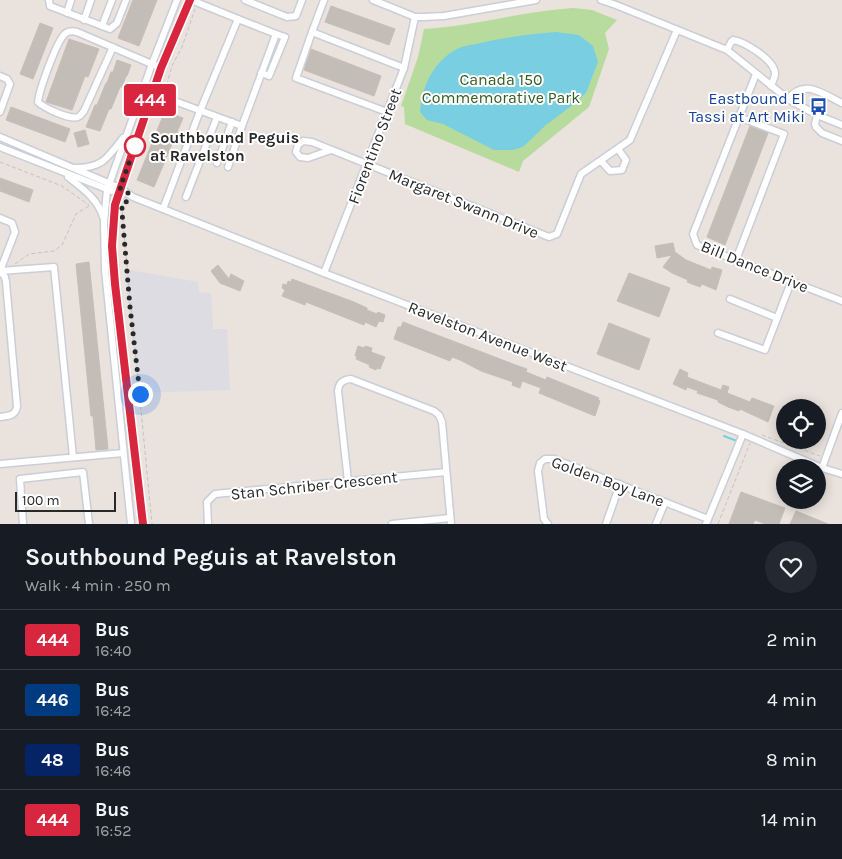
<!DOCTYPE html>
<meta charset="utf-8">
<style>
body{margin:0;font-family:Karla,sans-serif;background:#242831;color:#f1f3f6;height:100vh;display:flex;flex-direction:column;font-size:19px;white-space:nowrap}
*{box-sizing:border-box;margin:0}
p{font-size:16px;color:#9ea1a6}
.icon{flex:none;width:28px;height:28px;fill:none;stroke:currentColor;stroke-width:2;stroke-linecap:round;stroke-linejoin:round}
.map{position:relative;height:524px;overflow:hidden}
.details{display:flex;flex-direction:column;background:#171b24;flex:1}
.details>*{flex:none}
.badge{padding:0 10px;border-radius:4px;font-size:18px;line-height:32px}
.controls{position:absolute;left:776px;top:399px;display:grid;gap:10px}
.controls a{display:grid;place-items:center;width:50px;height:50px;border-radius:50%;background:#171b24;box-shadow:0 2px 12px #0003;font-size:25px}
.scale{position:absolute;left:15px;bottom:12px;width:101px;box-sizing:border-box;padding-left:5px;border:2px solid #292929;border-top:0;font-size:14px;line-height:18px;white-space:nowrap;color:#292929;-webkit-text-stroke:4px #fff;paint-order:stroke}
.you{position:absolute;width:25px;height:25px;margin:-12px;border:4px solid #fff;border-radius:50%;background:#1a73e8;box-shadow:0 0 0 8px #1a73e833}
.map>.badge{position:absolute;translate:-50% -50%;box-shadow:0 0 0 2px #fff}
.round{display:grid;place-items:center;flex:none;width:52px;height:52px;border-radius:26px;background:#242831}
.head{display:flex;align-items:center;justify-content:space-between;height:85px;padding:0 25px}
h1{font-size:24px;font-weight:700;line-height:38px}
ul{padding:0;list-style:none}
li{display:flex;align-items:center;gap:15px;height:60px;padding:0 25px;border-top:1px solid #363941}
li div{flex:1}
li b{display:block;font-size:19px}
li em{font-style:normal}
li .badge{min-width:55px;font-weight:700;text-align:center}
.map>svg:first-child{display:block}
.industrial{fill:#dddce3}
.park{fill:#b7db9d}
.water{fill:#79cee2}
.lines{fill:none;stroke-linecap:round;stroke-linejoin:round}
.stream{stroke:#79cee2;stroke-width:2}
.building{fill:#c2beb7;stroke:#c5beb6}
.minor-casing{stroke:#caced9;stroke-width:9}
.path{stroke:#c3c3c3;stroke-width:1;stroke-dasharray:4 2.5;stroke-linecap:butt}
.minor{stroke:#fff;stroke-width:6}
.line-casing{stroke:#fff;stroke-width:11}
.line{stroke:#d7263d;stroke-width:8}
.walk{stroke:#292929;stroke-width:5;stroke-dasharray:0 9}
.stop-dot{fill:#fff;stroke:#d7263d;stroke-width:2.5}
.labels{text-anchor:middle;stroke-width:4;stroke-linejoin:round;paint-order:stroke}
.park-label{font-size:16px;fill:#325e21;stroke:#fff}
.transit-label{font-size:16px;fill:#164399;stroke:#fff;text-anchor:end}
.stop-label{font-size:16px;font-weight:bold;fill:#292929;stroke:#fff;text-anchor:start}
.street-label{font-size:16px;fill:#292929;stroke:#fff}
</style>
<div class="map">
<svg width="842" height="524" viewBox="0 0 842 524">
<rect width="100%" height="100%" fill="#eae2dc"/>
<path class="industrial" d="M124 269 198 282 199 292 211 293 213 329H227L230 390 138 393Z"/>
<path class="park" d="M573 8 592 10 617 20 605 33 609 49 589 107 523 161 519 172 405 124 404 107 401 106 418 57 424 29C474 26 523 11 573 8Z"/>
<path class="water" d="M556 32 579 35 593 46 598 62 586 93 574 104 546 125 523 147 513 150H494L443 124 427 120 420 112C422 86 433 62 457 49 463 46 470 45 476 44 502 38 529 34 556 32Z"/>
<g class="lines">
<path class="stream" d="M724 436 737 441"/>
</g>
<g class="building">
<path d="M133 0H157L139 46 118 38Z"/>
<path d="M331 6 395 29 389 45 325 22Z"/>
<path d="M40 23 53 28 33 79 20 74Z"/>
<path d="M69 39 99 49 88 77 85 76 72 110 46 102Z"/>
<path d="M311 49 381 76 374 96 304 70Z"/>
<path d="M117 60 131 65 127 76H126L122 87H120L111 109H109L100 131 86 127 95 105H97L106 83H107L111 72H113Z"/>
<path d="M11 107 70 129 65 142 6 120Z"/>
<path d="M165 111 183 118 154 187 137 180Z"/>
<path d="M750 126 768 133 725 245 707 237Z"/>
<path d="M85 130 89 144 78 147 74 133Z"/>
<path d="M0 178 33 190 29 202 0 191Z"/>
<path d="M673 243 675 252 686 260 711 270 712 267 722 270 716 290 702 284 700 287 687 282 688 280 672 273 663 267 672 255 657 258 655 246Z"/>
<path d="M89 262 108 449 96 450 93 416H91L76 264Z"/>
<path d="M218 265 229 279 231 274 244 281 240 291 220 283 211 271Z"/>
<path d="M629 273 670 288 659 317 617 301Z"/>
<path d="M292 279 354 302 367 308V310L377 314 378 312 385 315 383 322 379 321 376 327 365 322 364 325 306 302 305 305 282 296 285 290 282 288 283 284 287 285 288 281 291 282Z"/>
<path d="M403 322 513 364 527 369 526 372 546 380 547 377 599 398 598 400 600 401 595 416 539 393 541 388 522 381 520 388 512 385 513 382 481 371 460 360 452 357 450 361 394 339 398 327H401Z"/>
<path d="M609 323 650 339 639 370 597 354Z"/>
<path d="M358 346 364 348 365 346 372 348 371 352 385 357 380 369 377 368 376 370 369 367 370 365 356 359 357 356H355Z"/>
<path d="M680 369 688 373 687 377 721 390 723 385 729 387 727 393 750 402 752 398 774 406 768 422 740 409 739 411 728 407 718 402V400L697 393 698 391 687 387 686 390 673 384Z"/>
<path d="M741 492 785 508 779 524H765L755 520 753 524H729Z"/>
<path d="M796 511 828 524H790Z"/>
</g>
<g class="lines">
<defs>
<g id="minor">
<path d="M49 0 50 6 110 29 117 23 126 0"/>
<path d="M191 0 238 19"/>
<path d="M245 0 287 17 296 16 302 0"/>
<path d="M373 0 415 17H423L444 16 536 0"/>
<path d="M601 0 616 5 727 50 788 99 817 115 842 125"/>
<path d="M67 13 71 0"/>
<path d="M84 20 91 0"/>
<path d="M102 26 112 0"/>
<path d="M312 32 324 0"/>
<path d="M113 47 84 111C82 113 81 116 78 117 70 120 44 108 38 102 39 91 57 39 66 33 69 31 73 31 77 32L161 68"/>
<path d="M727 50 731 42 733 40C745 42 775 60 775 74 775 78 772 82 771 86"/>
<path d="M261 73 269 76 285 37 276 34"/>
<path d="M756 74 693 234 697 245 842 301"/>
<path d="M0 76 7 79 10 84 0 112"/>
<path d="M153 93 242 126 228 167"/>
<path d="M788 99C804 78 823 94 842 103"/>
<path d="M387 112 296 78 312 32 404 68"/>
<path d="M817 115 815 124 816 127 822 133 842 141"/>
<path d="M0 137 120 188 133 197 324 273 743 434 822 468 842 474"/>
<path d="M0 147 122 195"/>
<path d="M331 150 308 158 300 157 296 152 298 145 303 141 312 142 549 237 557 234 581 174 630 140 677 30"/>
<path d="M601 161 610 171 622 170 626 160 618 149"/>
<path d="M217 163 232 122"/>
<path d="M75 168C102 168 107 159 123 138"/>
<path d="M68 177C82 188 98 199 103 217"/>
<path d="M186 197 217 117"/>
<path d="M163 209 200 111 238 19 276 34 242 126"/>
<path d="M0 218 12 223 15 232 0 271 54 267 73 457"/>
<path d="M736 260 784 134 739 117"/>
<path d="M0 271 5 277 6 282 17 406C16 416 8 416 0 417"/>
<path d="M324 273 404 68 415 17"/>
<path d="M730 299 777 318"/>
<path d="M718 333 765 350 791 282"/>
<path d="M0 464 123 453"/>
<path d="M822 468 842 413"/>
<path d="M348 481 338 391C339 383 342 380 351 379L434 411 439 415 442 422 451 524"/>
<path d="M23 524 20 479 83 472 89 524"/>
<path d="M131 524 105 270 104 222 107 190 152 64 177 0"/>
<path d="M143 524 115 284 112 246 115 205 161 68 190 0"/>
<path d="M208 524 207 502 215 494 446 472"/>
<path d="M392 524 450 518"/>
<path d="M548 524 544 519 538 471 540 463 545 459H554L708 519"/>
<path d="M606 524 620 484"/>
<path d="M656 524 665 502"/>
<path d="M706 524 743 434"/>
</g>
</defs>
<use href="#minor" class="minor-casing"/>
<g class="path">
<path d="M165 91 172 66 182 47 195 9"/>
<path d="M153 113 160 102"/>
<path d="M0 162 62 186 89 205"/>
<path d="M126 200 122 205 124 234 152 524"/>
<path d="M15 264 29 254 54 251 62 245 76 214 89 206"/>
<path d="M762 435 820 456"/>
<path d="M718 524 750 443"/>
</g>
<use href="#minor" class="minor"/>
</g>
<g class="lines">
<defs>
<path id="line" d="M143 524 115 284 112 246 115 205 161 68 190 0"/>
</defs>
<use href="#line" class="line-casing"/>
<use href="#line" class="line"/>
<path class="walk" d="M135 146 120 188 128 193 126 203 122 205V212L130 307 140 394"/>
</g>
<defs>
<symbol id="bus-bare" viewBox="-9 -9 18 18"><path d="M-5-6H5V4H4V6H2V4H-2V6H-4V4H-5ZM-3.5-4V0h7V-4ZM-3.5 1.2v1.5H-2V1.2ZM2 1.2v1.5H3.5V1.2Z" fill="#1a4fb4" stroke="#fff" stroke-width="2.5" paint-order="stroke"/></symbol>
</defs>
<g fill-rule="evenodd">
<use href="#bus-bare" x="806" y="94" width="25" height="25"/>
</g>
<circle class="stop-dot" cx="135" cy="146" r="10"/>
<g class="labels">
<g class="park-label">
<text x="501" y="85">Canada 150<tspan x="501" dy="18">Commemorative Park</tspan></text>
</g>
<g class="transit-label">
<text x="805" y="104">Eastbound El<tspan x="805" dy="18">Tassi at Art Miki</tspan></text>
</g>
<g class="stop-label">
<text x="150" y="143">Southbound Peguis<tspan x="150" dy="18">at Ravelston</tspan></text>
</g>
<g class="street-label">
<text transform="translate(374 146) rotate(-69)" y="6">Fiorentino Street</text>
<text transform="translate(464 203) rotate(22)" y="6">Margaret Swann Drive</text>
<text transform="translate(755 266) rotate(22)" y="6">Bill Dance Drive</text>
<text transform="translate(488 336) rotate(21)" y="6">Ravelston Avenue West</text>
<text transform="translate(608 481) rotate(20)" y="6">Golden Boy Lane</text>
<text transform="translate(314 485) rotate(-6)" y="6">Stan Schriber Crescent</text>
</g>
</g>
</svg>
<div class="controls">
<a><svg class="icon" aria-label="locate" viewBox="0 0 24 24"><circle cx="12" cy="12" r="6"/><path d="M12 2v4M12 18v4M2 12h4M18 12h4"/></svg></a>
<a><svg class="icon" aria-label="layers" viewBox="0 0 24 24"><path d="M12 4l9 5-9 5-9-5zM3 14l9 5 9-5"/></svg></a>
</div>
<div class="scale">100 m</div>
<div class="you" style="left:140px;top:394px"></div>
<b class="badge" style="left:150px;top:100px;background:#d7263d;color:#fff">444</b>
</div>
<section class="details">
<div class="head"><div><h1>Southbound Peguis at Ravelston</h1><p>Walk · 4 min · 250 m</p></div><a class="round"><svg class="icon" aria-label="heart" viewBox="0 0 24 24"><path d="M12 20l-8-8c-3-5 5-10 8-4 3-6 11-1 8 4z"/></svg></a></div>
<ul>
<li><span class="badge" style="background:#d7263d;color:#fff">444</span><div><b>Bus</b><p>16:40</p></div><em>2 min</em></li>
<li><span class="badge" style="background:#003b80;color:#fff">446</span><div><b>Bus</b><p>16:42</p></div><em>4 min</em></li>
<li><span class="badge" style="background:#052465;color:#fff">48</span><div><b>Bus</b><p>16:46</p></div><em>8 min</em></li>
<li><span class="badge" style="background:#d7263d;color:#fff">444</span><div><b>Bus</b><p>16:52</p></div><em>14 min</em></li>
</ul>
</section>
